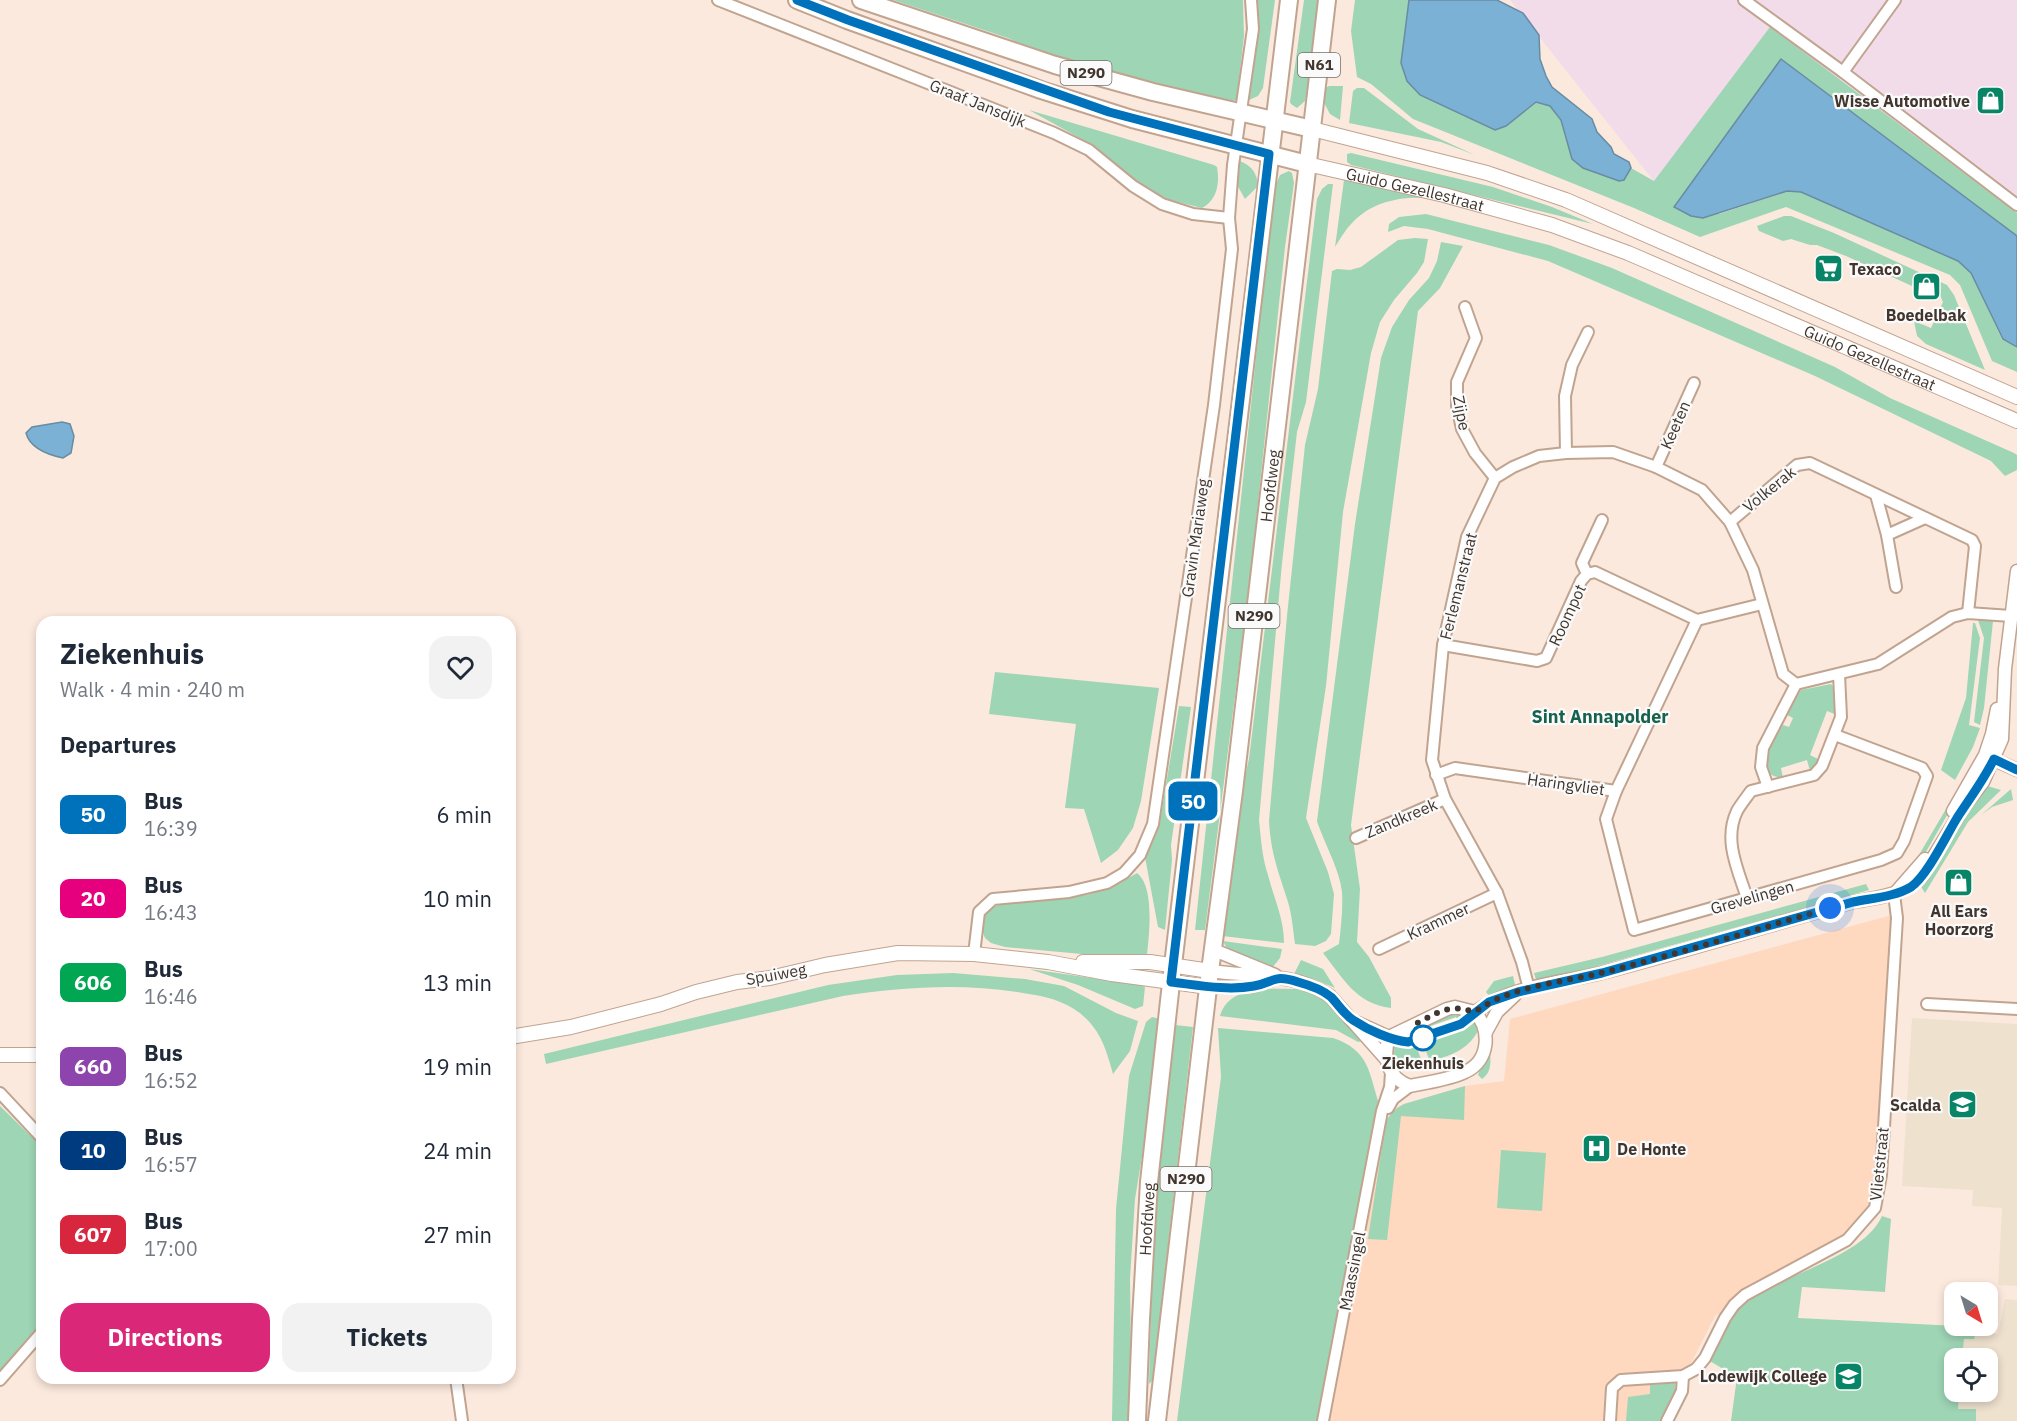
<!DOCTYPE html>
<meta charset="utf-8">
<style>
body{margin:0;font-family:"IBM Plex Sans",sans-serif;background:#f2f2f3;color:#1f2937;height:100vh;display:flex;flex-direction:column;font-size:22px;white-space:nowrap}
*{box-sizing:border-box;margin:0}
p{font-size:20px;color:#747a83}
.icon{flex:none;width:33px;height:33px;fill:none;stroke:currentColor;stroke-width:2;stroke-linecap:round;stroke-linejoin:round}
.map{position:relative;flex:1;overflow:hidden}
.panel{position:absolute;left:36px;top:616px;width:480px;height:768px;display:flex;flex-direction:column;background:#fff;border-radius:18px;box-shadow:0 3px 9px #0003}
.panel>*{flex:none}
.badge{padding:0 12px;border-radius:9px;font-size:21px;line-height:39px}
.needle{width:39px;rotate:142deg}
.buttons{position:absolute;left:1944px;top:1282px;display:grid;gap:12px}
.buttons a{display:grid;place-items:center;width:54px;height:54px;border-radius:12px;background:#fff;box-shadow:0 3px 9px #0003;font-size:30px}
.you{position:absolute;width:30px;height:30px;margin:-15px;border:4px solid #fff;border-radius:50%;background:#1a73e8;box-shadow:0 0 0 9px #1a73e833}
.map>.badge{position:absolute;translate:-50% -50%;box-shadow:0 0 0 3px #fff}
h2{padding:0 24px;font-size:22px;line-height:54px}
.round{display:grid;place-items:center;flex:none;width:63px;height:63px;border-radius:18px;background:#f2f2f3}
.overview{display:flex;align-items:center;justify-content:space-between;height:102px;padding:0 24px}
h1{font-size:28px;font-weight:800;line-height:45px}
.primary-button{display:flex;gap:12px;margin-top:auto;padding:12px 24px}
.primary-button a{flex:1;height:69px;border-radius:18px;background:#db2777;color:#fff;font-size:24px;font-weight:800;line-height:69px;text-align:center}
.primary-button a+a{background:#f2f2f3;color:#1f2937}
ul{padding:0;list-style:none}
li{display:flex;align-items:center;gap:18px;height:84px;padding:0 24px}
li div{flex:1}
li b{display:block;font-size:22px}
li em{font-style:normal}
li .badge{min-width:66px;font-weight:700;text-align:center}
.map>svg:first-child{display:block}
.built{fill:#fed8bf}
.industrial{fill:#f2dcea}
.education{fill:#eee1ce;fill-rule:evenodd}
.green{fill:#9ed5b5}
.water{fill:#7ab1d5;stroke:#698ca3;stroke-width:1.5}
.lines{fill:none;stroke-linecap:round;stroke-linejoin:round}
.minor-casing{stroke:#c1a490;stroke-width:14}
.tertiary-casing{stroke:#c1a490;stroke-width:15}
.secondary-casing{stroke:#c1a490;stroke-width:16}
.primary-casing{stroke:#c1a490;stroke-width:20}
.minor{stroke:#fff;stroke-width:10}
.tertiary{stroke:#fff;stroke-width:12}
.secondary{stroke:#fff;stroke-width:14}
.primary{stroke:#fff;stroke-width:16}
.line-casing{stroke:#fff;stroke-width:14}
.line{stroke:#0072bc;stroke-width:9}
.walk{stroke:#41352d;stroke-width:6;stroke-dasharray:0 10.8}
.stop-dot{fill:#fff;stroke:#0072bc;stroke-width:3}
.labels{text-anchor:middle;stroke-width:4.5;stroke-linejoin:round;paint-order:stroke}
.shield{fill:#fafafa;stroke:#78706a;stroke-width:1.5}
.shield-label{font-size:15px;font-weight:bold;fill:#41352d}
.poi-label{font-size:16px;font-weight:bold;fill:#41352d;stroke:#fafafa;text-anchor:end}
.street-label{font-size:16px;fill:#41352d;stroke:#fafafa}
.stop-label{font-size:16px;font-weight:bold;fill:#41352d;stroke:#fafafa}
.neighbourhood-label{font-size:18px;font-weight:bold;fill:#17624c;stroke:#fafafa}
</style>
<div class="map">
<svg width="2017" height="1421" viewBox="0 0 2017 1421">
<rect width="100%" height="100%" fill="#fce9dd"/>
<path class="built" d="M1892 915 1878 1209 1856 1240 1715 1316 1662 1421H1263L1371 1105 1386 1121 1396 1108 1405 1104 1465 1086 1504 1081 1510 1019Z"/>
<path class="industrial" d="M1510 0H2017V235L1781 57 1672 204Z"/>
<g class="education">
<path d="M1912 1018 2017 1024V1286L1998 1285 2002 1208 1972 1206 1973 1190 1902 1186Z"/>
<path d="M2005 1299 2017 1300V1421H1734L1750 1321 1998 1334ZM1954 1359H1988V1392H1954Z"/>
</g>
<g class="green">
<path d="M893 0H1243L1244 36 1237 96 1236 100 1233 101 1143 84 1051 57 1008 38Z"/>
<path d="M1255 0H1275L1263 88 1258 96 1247 101Z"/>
<path d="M1304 0H1318L1308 87 1305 101 1297 108 1291 104 1290 102Z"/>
<path d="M1355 0H1409L1401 63 1506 126 1536 102 1550 106 1561 120 1572 159 1624 180 1631 168 1654 181 1770 27 2017 213V236L1781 59 1719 214 1788 191 1801 192 1958 261 1971 273 2002 339 2017 347V372L1992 361 1960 285 1950 275 1786 207 1700 237 1634 208 1413 119 1371 84 1357 77 1351 31Z"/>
<path d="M1329 86H1343L1340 120 1330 114 1322 99 1325 88Z"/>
<path d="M1357 88H1364L1418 129 1475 155 1441 142 1349 123 1353 91Z"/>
<path d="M1029 110 1214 165 1217 167C1220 184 1217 200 1202 208L1170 200 1147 189 1135 181 1096 147Z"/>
<path d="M1351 153 1493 187 1552 207 1593 224 1351 165 1347 162V154Z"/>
<path d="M1240 161C1252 166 1257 173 1258 186L1245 199 1236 183Z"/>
<path d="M1289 171 1292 173 1294 183 1285 247 1250 579 1205 930H1195L1274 189 1280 175Z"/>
<path d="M1344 180H1351L1427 198C1400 196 1371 202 1352 223 1345 230 1340 239 1335 247Z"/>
<path d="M1328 184H1333L1309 378 1306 402 1297 432 1282 563 1259 820C1261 839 1262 857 1268 875 1274 899 1284 918 1284 943L1222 936 1238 806 1249 759 1317 199 1322 189Z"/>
<path d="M1426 214 1549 245 1612 268 1835 367 1890 398 2014 453 2017 455V470L2005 476 1991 461 1815 376 1548 261 1428 229 1404 226 1388 232 1389 224 1399 217Z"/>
<path d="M1784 216H1791L1834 233 1947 285 1954 295 1985 370 1926 344 1917 336 1914 321 1931 328 1943 302 1937 288 1915 278 1912 286 1846 256 1817 245H1810L1791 239 1783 241 1759 231 1757 226Z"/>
<path d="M1415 238 1428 239 1424 262 1417 273 1394 300 1380 322 1371 353 1343 512 1326 686 1306 818 1328 872 1334 894 1331 934 1326 941 1315 946 1295 944C1293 930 1292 915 1288 902 1278 870 1271 855 1269 821L1287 616 1305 445 1318 389 1332 271 1337 269 1350 270 1361 267 1398 240Z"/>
<path d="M1441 242 1463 246 1440 288 1418 311 1351 825 1360 889 1357 942 1369 957 1391 998V1008C1356 1004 1343 978 1323 953L1339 944C1341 927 1343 909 1342 892 1340 870 1324 843 1317 821L1355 524 1381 358 1392 327 1409 300 1429 278 1437 261Z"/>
<path d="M1978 620 1993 621 1984 708 1980 725 1974 722 1984 638Z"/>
<path d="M1973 623H1975L1980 638 1969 725 1980 728 1973 747 1955 780 1941 770 1966 698Z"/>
<path d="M995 672 1159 688 1141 801 1133 828 1118 850 1101 863 1084 809 1065 808 1076 724 989 714Z"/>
<path d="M1831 684 1835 689 1837 715 1827 711 1810 755 1820 760 1817 766 1810 771 1807 760 1781 768 1783 778C1750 775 1773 739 1783 725L1789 727 1793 718 1787 715 1799 693 1801 690Z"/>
<path d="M1179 706 1191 707 1171 845 1172 860 1165 930 1158 927 1145 857 1155 836 1161 815Z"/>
<path d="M1966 775 1969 777 1923 857 1910 870 1908 868 1916 860Z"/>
<path d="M1984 785 2001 790 1968 822 1925 893 1920 885Z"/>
<path d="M2011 789 2013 800 1992 807 1981 815Z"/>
<path d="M1137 873C1155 887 1149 935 1147 955L1115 957 1005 947 991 943 985 938 982 930 981 922 986 912 991 907 1021 900 1087 895 1113 887Z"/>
<path d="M1866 884 1869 890 1537 983 1534 973 1602 957Z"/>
<path d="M1223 941 1282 949 1280 958 1272 968 1228 951Z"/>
<path d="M1301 960 1323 969 1335 988 1314 979 1294 974Z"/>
<path d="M1029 969 1141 985 1145 987 1143 1006 1135 1009 1078 985Z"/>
<path d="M953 973 1025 979 1064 986 1116 1013 1138 1021 1130 1051 1113 1074C1106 1048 1099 1025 1074 1009 1057 998 1037 995 1017 992 959 983 902 987 843 996L546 1064 544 1054 828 985 897 975Z"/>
<path d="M1513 976 1516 989 1491 998 1486 992 1494 981Z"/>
<path d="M1310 989C1332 999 1349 1023 1366 1040L1358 1042 1336 1030 1220 1016C1230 981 1280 990 1310 989Z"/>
<path d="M1449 1013 1464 1015 1463 1020 1458 1023 1456 1017 1422 1029 1424 1035 1406 1038 1405 1034Z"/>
<path d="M1152 1017 1160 1019 1146 1132 1135 1199 1130 1279 1131 1365 1130 1421H1112L1116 1209 1129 1076 1146 1022Z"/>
<path d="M1474 1022 1478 1031C1467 1051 1450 1055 1430 1062L1423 1043 1424 1042 1466 1027Z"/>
<path d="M1175 1025 1193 1027 1169 1236 1156 1368 1153 1380 1149 1384 1153 1233 1173 1031Z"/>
<path d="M1218 1028 1333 1038C1369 1050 1369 1072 1379 1104L1318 1421H1177L1221 1077Z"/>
<path d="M1392 1045 1403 1047 1416 1046 1423 1064C1410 1066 1400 1063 1391 1054Z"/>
<path d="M1488 1053H1490C1491 1063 1491 1073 1482 1079L1478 1075 1481 1067H1483Z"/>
<path d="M1465 1086 1464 1120 1401 1116 1387 1240 1368 1239 1386 1121C1391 1113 1396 1108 1404 1104Z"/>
<path d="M0 1106 42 1147V1325L0 1373Z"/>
<path d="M1501 1150 1546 1153 1542 1211 1497 1208Z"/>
<path d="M1882 1216 1891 1219 1885 1292 1802 1287 1798 1318 1977 1327 1974 1339H1964L1962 1359H1954V1392H1959L1958 1409H1976V1421H1731L1737 1377 1708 1360C1717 1344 1724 1326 1736 1312 1771 1274 1861 1262 1882 1216Z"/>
<path d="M1675 1383 1676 1392 1661 1421H1626L1628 1397 1650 1394V1385Z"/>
</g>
<g class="water">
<path d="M1409 0H1497L1523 13 1539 35 1540 59 1546 76 1552 87 1592 119 1597 132 1611 147 1614 154 1629 162 1631 168 1624 180 1619 181 1583 168 1572 159 1561 120 1550 106 1536 102 1506 126 1495 130 1420 95 1407 81 1401 63Z"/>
<path d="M1781 59 2017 236V347L2003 339 1971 273 1958 261 1801 192 1787 191 1703 218 1691 216 1674 207Z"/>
<path d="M62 422 70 424 74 436 71 453 63 458C49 455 30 448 26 433L32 427Z"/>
</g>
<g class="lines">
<defs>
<g id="minor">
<path d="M718 0 1054 133 1089 150 1133 186 1162 204 1193 214 1229 218"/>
<path d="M1744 0 1843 72 2017 205"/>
<path d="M1843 72 1895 0"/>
<path d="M1465 307 1476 338 1457 382V406L1462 429 1475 453 1495 478"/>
<path d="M1566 453 1565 396 1572 365 1588 332"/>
<path d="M1656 467 1694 383"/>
<path d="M1876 495 1887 535 1896 587"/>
<path d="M1730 522 1797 465 1810 463 1972 540 1975 546 1968 613"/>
<path d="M1887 535 1925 518"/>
<path d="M1587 574 1582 563 1602 520"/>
<path d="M1443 645 1537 661 1546 658 1581 581 1587 574 1595 572 1697 620 1762 604"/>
<path d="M1436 775 1455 768 1616 791 1697 620"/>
<path d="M1768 787 1761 767 1763 748 1796 684"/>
<path d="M1616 791 1606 819 1634 930 1881 860 1897 853 1904 841 1927 776 1922 768 1835 735"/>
<path d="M1356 838 1445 799"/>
<path d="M1747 898C1738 870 1723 840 1737 811 1741 804 1746 798 1751 791L1814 775 1822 766 1841 717 1839 674"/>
<path d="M1379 949 1497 893"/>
<path d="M974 954 979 912 993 899 1069 892 1107 883 1124 873 1140 855 1153 824 1214 405 1232 249 1229 218 1233 165 1253 29 1251 0"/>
<path d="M1529 989 1522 962 1497 893 1445 799 1432 760 1443 645 1467 537 1495 478 1513 467 1539 456 1566 453 1613 452 1656 467 1702 490 1730 522 1753 570 1783 674 1796 684 1878 664 1952 617 1968 613 2011 616"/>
<path d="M1927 1004 2017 1009"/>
<path d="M0 1093 42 1138"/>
<path d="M1388 1108 1393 1099 1410 1086"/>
<path d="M456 1378 462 1421"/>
<path d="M0 1380 42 1332"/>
<path d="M1323 1421 1382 1111 1390 1087 1391 1073"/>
<path d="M1610 1421 1612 1388 1621 1380 1683 1376 1696 1369 1705 1358 1725 1318 1734 1305 1745 1295 1847 1240 1875 1208 1881 1175 1897 918 1894 894"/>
<path d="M1667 1421 1682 1391 1683 1376"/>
</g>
<g id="tertiary">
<path d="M1986 756 2017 770"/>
<path d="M1953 811 1985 755 1992 734 1997 709"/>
<path d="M1897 891 1925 859"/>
<path d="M1214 950 1275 975"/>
<path d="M1210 971C1251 977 1295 972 1330 996L1386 1059"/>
<path d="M1209 987 1253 986 1272 980"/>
<path d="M1455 1007 1475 1012C1491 1030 1490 1061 1465 1072 1449 1080 1427 1082 1410 1086 1388 1078 1382 1058 1389 1037L1447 1009Z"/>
<path d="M1475 1012C1511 986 1560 983 1601 973 1685 951 1769 925 1853 902 1879 897 1903 896 1922 876L1963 808 1983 782 2002 739 2005 669 2017 571"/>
<path d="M1358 1023 1389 1037"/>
<path d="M1486 1032 1497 1012 1515 995"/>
</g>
<g id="secondary">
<path d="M1312 129 1487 173 1566 200 2017 397"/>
<path id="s1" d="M1307 164 1444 195 1552 225 1628 253 2017 421"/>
<path d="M1083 962H1150L1210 971"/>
<path d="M510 1037 571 1027 661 1004 696 992 737 982 770 978 825 965 898 953 974 954 1048 962 1112 974 1209 987"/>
<path d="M0 1055H42"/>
</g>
<g id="primary">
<path d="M797 0 847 20 1041 90 1132 119 1307 164"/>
<path d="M861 0 1055 65 1153 92 1312 129"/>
<path id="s2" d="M1137 1421 1141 1319 1149 1182 1173 965 1289 0"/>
<path id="s3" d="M1157 1421 1210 971 1234 791 1327 0"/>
</g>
</defs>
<use href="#minor" class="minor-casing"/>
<use href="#tertiary" class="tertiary-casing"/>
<use href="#secondary" class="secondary-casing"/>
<use href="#primary" class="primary-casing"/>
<use href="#minor" class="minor"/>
<use href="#tertiary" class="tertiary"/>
<use href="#secondary" class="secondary"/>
<use href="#primary" class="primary"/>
</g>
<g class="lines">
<defs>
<path id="line" d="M797 0 848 20 1109 112 1269 154 1171 982C1197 985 1228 991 1254 986 1275 982 1273 974 1298 982 1309 985 1322 989 1331 997 1338 1004 1344 1014 1353 1020 1368 1030 1390 1040 1408 1042L1461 1024 1489 1002 1518 992 1602 973 1853 902C1872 898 1894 897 1911 887 1927 876 1946 836 1957 818 1970 798 1983 781 1994 759L2017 770"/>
</defs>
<use href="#line" class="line-casing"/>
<use href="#line" class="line"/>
<path class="walk" d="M1423 1038 1413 1025C1439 1013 1446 1003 1475 1012 1510 986 1559 983 1601 973 1678 954 1754 930 1830 908"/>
</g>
<defs>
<symbol id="shop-square" viewBox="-11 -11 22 22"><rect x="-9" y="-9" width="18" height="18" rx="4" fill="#088566" stroke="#fafafa"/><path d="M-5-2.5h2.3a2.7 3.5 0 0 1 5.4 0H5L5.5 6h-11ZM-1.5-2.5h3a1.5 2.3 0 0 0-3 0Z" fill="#fff"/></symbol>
<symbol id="supermarket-square" viewBox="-11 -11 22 22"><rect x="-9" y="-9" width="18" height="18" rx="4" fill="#088566" stroke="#fafafa"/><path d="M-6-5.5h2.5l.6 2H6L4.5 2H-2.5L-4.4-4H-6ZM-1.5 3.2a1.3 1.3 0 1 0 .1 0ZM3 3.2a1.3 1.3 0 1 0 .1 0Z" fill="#fff"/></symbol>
<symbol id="university-square" viewBox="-11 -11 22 22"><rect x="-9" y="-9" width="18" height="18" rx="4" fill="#088566" stroke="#fafafa"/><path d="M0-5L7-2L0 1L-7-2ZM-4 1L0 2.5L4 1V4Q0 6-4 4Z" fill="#fff"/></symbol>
<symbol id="hospital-square" viewBox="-11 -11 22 22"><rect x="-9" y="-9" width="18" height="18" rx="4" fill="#088566" stroke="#fafafa"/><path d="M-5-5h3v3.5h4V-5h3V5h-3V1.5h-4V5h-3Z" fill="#fff"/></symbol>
<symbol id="school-square" viewBox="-11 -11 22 22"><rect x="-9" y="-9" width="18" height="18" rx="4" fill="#088566" stroke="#fafafa"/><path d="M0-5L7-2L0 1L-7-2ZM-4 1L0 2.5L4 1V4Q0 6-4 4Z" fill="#fff"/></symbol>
</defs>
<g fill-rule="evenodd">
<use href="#shop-square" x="1974" y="84" width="33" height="33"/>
<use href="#supermarket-square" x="1812" y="252" width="33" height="33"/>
<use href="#shop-square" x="1910" y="270" width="33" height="33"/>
<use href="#shop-square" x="1942" y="866" width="33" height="33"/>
<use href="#university-square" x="1946" y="1088" width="33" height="33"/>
<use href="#hospital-square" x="1580" y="1132" width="33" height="33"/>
<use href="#school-square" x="1832" y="1360" width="33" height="33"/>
</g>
<circle class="stop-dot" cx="1423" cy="1038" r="12"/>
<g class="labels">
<g class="shield">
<rect x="1298" y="53" width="42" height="24" rx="4.5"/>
<rect x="1060.5" y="61" width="51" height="24" rx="4.5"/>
<rect x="1228.5" y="604" width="51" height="24" rx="4.5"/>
<rect x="1160.5" y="1167" width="51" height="24" rx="4.5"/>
</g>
<g class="shield-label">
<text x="1319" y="70">N61</text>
<text x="1086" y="78">N290</text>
<text x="1254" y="621">N290</text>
<text x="1186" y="1184">N290</text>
</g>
<g class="poi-label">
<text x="1970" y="107">Wisse Automotive</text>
<text x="1849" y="275" text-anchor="start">Texaco</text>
<text x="1926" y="321" text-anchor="middle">Boedelbak</text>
<text x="1959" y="917" text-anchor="middle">All Ears<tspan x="1959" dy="18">Hoorzorg</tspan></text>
<text x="1941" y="1111">Scalda</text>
<text x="1617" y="1155" text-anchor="start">De Honte</text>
<text x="1827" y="1382">Lodewijk College</text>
</g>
<g class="street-label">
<text transform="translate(978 103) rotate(22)" y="6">Graaf Jansdijk</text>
<text dy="6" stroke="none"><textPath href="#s1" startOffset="111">Guido Gezellestraat</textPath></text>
<text dy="6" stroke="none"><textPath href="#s1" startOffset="597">Guido Gezellestraat</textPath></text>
<text transform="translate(1462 413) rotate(79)" y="6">Zijpe</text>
<text transform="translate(1675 425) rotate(-66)" y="6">Keeten</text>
<text dy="6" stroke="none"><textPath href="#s3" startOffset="942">Hoofdweg</textPath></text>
<text transform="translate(1769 489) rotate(-39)" y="6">Volkerak</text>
<text transform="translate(1195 538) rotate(-82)" y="6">Gravin Mariaweg</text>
<text transform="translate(1458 586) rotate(-76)" y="6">Ferlemanstraat</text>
<text transform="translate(1567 615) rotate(-65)" y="6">Roompot</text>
<text transform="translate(1566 784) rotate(8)" y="6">Haringvliet</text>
<text transform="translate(1401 818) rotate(-23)" y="6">Zandkreek</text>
<text transform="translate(1752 897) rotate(-16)" y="6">Grevelingen</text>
<text transform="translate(1438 921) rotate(-25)" y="6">Krammer</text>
<text transform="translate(776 974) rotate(-10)" y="6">Spuiweg</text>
<text transform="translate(1879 1164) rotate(-84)" y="6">Vlietstraat</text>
<text dy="6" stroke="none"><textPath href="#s2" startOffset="202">Hoofdweg</textPath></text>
<text transform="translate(1352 1271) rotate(-79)" y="6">Maassingel</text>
</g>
<g class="stop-label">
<text x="1423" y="1069">Ziekenhuis</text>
</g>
<g class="neighbourhood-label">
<text x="1600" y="723">Sint Annapolder</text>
</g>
</g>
</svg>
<div class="buttons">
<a><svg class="needle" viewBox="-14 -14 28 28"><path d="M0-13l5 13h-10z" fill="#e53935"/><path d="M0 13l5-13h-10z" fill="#747a83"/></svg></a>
<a><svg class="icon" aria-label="locate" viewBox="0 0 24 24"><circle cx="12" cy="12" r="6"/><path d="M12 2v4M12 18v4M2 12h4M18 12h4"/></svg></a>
</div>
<div class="you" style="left:1830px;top:908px"></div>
<b class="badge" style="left:1193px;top:801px;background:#0072bc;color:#fff">50</b>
<section class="panel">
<div class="overview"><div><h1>Ziekenhuis</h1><p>Walk · 4 min · 240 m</p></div><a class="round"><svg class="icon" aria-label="heart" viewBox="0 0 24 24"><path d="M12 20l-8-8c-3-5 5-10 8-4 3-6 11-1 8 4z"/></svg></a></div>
<h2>Departures</h2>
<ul>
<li><span class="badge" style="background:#0072bc;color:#fff">50</span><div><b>Bus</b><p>16:39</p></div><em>6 min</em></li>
<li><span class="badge" style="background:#e6007e;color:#fff">20</span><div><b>Bus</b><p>16:43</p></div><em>10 min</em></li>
<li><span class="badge" style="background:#00a651;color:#fff">606</span><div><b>Bus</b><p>16:46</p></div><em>13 min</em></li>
<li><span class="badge" style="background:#8e44ad;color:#fff">660</span><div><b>Bus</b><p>16:52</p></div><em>19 min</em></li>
<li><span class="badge" style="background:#003b80;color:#fff">10</span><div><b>Bus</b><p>16:57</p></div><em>24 min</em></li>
<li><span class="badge" style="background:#d7263d;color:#fff">607</span><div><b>Bus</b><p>17:00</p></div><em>27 min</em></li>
</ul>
<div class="primary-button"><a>Directions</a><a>Tickets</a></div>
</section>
</div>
